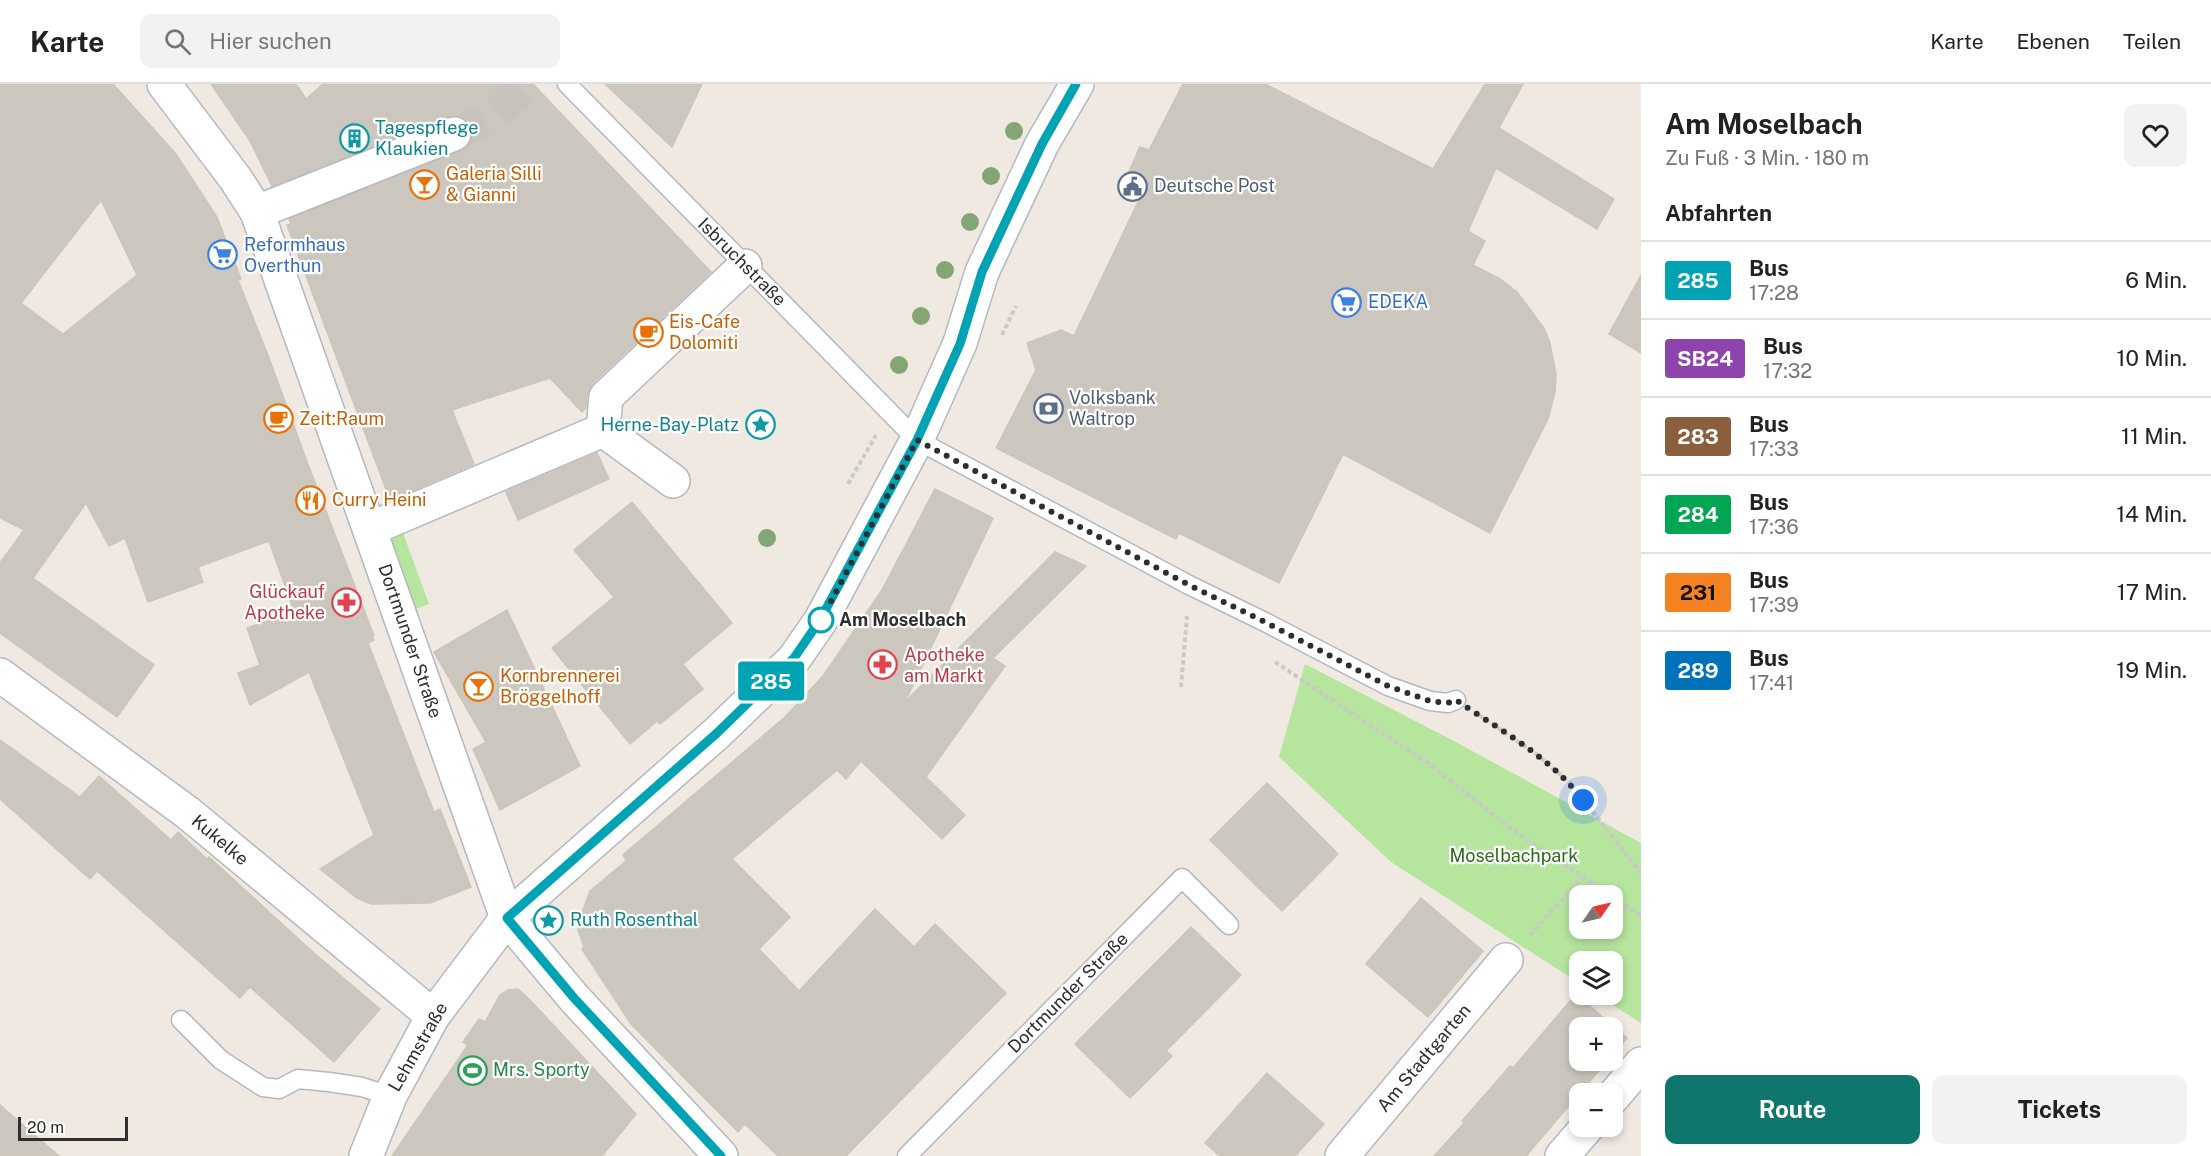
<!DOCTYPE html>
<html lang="de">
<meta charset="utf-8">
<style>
body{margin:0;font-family:"Public Sans",sans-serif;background:#f2f2f2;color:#222;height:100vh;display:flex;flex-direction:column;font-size:22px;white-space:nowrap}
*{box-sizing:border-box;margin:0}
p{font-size:20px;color:#767676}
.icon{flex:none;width:33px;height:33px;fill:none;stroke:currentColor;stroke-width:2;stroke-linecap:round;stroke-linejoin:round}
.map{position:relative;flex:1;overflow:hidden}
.side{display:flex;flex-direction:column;background:#fff;width:570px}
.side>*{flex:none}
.badge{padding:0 12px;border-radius:4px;font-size:21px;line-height:39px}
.needle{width:39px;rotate:56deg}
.controls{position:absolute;left:1569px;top:801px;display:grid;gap:12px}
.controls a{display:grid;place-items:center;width:54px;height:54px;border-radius:12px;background:#fff;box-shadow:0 3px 9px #0003;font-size:30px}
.scale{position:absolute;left:18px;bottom:15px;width:110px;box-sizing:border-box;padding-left:6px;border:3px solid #2e2e2e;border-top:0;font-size:16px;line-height:21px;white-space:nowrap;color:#2e2e2e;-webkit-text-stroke:4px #fff;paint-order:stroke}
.you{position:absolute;width:30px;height:30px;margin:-15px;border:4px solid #fff;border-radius:50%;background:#1a73e8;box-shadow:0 0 0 9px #1a73e833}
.map>.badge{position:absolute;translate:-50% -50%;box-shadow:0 0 0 3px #fff}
h2{padding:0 24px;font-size:22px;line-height:54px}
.round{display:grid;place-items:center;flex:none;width:63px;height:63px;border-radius:12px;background:#f2f2f2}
.headline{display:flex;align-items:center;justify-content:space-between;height:102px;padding:0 24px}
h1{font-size:28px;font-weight:700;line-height:45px}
.button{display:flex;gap:12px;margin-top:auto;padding:12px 24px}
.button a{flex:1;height:69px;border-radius:12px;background:#0f766e;color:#fff;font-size:24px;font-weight:700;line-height:69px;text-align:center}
.button a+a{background:#f2f2f2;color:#222}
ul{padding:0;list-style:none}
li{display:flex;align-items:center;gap:18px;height:78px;padding:0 24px;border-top:2px solid #e0e0e0}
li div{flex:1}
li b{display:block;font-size:22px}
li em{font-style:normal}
li .badge{min-width:66px;font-weight:700;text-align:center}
header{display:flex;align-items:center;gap:36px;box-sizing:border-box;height:84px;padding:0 30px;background:#fff;border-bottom:2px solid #e0e0e0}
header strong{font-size:28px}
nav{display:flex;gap:33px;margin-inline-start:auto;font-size:21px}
.search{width:420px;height:54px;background:#f2f2f2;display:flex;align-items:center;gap:15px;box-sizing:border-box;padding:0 21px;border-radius:12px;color:#767676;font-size:22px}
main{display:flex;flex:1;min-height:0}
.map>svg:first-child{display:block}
.green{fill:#b6e59e;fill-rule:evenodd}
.building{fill:#cbc7bf;stroke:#cbc5ba;stroke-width:1.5;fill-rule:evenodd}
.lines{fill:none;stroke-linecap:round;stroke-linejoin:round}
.street-tunnel{stroke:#c8c4bd;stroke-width:33;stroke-dasharray:33 16;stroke-linecap:butt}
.lane-casing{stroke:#b4b7c1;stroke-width:21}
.street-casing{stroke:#b4b7c1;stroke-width:36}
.secondary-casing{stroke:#b4b7c1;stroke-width:36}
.path{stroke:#c9c9c9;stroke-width:4;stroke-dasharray:4.5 3;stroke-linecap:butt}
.lane{stroke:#fff;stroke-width:18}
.street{stroke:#fff;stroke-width:33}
.secondary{stroke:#fff;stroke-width:33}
.tree{fill:#84a574}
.line-casing{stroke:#fff;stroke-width:14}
.line{stroke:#00a3b4;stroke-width:9}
.walk{stroke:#2e2e2e;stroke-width:6;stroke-dasharray:0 10.8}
.stop-dot{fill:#fff;stroke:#00a3b4;stroke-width:3}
.labels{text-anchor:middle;stroke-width:4.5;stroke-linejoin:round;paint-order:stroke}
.culture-label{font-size:18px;fill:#0d838f;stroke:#fff;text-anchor:start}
.food-label{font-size:18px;fill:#c56008;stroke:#fff;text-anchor:start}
.service-label{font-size:18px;fill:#4e5e75;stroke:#fff;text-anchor:start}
.shop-label{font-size:18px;fill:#366cbe;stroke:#fff;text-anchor:start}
.street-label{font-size:18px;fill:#2e2e2e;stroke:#fff}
.health-label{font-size:18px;fill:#be3a42;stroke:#fff;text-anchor:end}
.stop-label{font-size:18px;font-weight:bold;fill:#2e2e2e;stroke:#fff;text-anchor:start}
.park-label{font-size:18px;fill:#2c6e1b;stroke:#fff}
.leisure-label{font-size:18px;fill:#27864d;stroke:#fff;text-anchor:start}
</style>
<header>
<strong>Karte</strong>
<div class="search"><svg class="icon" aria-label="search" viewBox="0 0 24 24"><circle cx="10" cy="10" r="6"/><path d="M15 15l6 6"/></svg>Hier suchen</div>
<nav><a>Karte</a><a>Ebenen</a><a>Teilen</a></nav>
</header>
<main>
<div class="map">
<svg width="1641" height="1072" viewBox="0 0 1641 1072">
<rect width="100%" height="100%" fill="#efe9e1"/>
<g class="green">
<path d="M402 446 429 520 408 528 382 454Z"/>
<path d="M1305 580 1452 656 1641 759V939L1597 911 1612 910V878H1580L1579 899 1391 778 1279 673ZM1580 812H1612V844H1580Z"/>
</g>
<g class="building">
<path d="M0 0H113L176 70 217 133 241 195 238 196 269 274 309 383 374 552 372 553 374 556 368 559 434 728 440 725 471 803 430 819 371 820 357 814 320 785 374 751 309 588 250 621 238 589 260 581 247 544 294 527 269 457 198 483 203 498 148 518 125 454 109 462 86 419 33 494 154 581 117 633 0 549V479L24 446 0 434ZM101 116 137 191 63 250 21 219Z"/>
<path d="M211 0H296L306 15 323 0H533L711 188 593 299 587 311 586 324 582 328 550 294 452 326 474 380 390 416 287 141 291 140 289 135 461 67 468 62 472 53 471 43 466 36 457 32 447 33 272 102 250 57Z"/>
<path d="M605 0H702L672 63Z"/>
<path d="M1183 0H1265L1433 85 1485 0H1523L1499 44 1614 115 1597 145 1496 84 1468 147 1485 157 1473 181 1500 195 1517 208 1544 244 1550 259 1556 290 1555 308 1548 335 1490 449 1343 370 1279 499 1179 449 1176 455 996 364 1036 286 1027 259 1061 246 1074 252 1140 114 1121 105 1140 63 1149 66Z"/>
<path d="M1641 191V269L1609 250Z"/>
<path d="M597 369 609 395 518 436 506 408Z"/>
<path d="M935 405 993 434 905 618 1055 468 1086 482 993 574 1005 582 926 693 965 731 942 755 861 677 846 695 837 686 732 775 790 833 759 865 799 907 875 825 914 863 935 840 1006 909 846 1072H778L745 1040 738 1048 631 940 582 865 584 863 578 846 579 837 590 807 626 777 623 771 785 633 823 592 882 506Z"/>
<path d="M632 418 732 539 683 580 703 605 660 640 657 637 630 660 552 564 614 513 574 466Z"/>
<path d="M507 526 580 682 500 726 473 665 486 658 434 568Z"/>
<path d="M0 656 80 713 99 692 171 756 178 748 207 775 209 773 314 869 380 925 334 978 250 903 240 914 97 787 90 795 0 715Z"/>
<path d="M1267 699 1338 770 1282 827 1210 756Z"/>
<path d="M1421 814 1483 867 1428 933 1366 880Z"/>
<path d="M1191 843 1241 891 1166 967 1172 972 1130 1014 1075 960Z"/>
<path d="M518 905 530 916 636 1030 602 1072H392L468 961 463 958 479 935 485 938 500 911 508 906Z"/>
<path d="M1576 910 1627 954 1612 971V944H1580V976H1608L1526 1072H1434L1464 1039 1462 1037 1510 982 1513 984Z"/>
<path d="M1267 989 1324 1040 1295 1072H1220L1205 1059Z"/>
<path d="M0 1021 59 1072H0Z"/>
</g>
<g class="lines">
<path class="street-tunnel" d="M454 50 490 35 528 0"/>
<defs>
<g id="lane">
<path d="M567 0 917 356 1189 501 1267 539 1388 602 1430 617 1448 619 1456 616"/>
<path d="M181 936 221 976 263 1003 279 1005 298 995 329 998 362 1003 390 1012"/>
<path d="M907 1072 1182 794 1229 841"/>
</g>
<g id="street">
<path d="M164 0 235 94 257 128 507 834 574 914 721 1072"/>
<path d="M257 128 454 50"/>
<path d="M603 346 606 313 745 182"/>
<path d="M370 445 603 346 673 397"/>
<path d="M0 591 188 729 433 932"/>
<path d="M1612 1014 1641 980"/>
<path d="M1342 1072 1506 876"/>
<path d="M1562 1072 1588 1042"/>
</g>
<path id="secondary" d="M366 1072 390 1012 433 932 507 834 717 649 794 575 821 536 917 356 960 259 982 188 1042 60 1077 0"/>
</defs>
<use href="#lane" class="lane-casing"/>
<use href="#street" class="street-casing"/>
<use href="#secondary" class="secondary-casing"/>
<g class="path">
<path d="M1002 251 1016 222"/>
<path d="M848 400 876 351"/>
<path d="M1275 578 1429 680 1514 747 1612 812"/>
<path d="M1181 603 1187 532"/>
<path d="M1479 631 1535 669 1570 699 1641 789"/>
<path d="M1612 812 1641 832"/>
<path d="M1530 851 1584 792"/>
</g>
<use href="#lane" class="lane"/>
<use href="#street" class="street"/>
<use href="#secondary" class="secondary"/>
</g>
<g class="tree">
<circle cx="1014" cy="47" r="9"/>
<circle cx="991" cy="92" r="9"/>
<circle cx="970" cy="138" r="9"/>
<circle cx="945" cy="186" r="9"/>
<circle cx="921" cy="232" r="9"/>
<circle cx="899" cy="281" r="9"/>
<circle cx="767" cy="454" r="9"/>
</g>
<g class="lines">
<defs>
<path id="line" d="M721 1072 574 914 507 834 717 649 794 574 820 536 917 356 960 260 982 188 1042 60 1076 0"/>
</defs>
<use href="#line" class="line-casing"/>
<use href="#line" class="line"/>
<path class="walk" d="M821 536 917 356 1189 501 1267 539 1388 602 1430 617 1448 619 1456 616C1500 646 1550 673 1583 716"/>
</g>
<defs>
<symbol id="building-ring" viewBox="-11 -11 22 22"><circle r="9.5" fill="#fff" stroke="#0f9aa8" stroke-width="1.5"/><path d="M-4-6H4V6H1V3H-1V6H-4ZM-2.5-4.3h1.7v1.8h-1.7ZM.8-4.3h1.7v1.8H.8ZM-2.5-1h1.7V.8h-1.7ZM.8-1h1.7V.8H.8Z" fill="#0f9aa8"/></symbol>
<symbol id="bar-ring" viewBox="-11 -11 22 22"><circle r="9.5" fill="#fff" stroke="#e8710a" stroke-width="1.5"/><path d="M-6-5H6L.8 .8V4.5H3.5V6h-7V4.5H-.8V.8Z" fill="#e8710a"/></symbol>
<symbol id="civic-ring" viewBox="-11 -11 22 22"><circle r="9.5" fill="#fff" stroke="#5c6f8a" stroke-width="1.5"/><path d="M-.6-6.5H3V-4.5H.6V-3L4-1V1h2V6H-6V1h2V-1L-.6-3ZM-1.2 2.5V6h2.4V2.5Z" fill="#5c6f8a"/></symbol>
<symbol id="supermarket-ring" viewBox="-11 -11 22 22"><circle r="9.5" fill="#fff" stroke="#3f7fe0" stroke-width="1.5"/><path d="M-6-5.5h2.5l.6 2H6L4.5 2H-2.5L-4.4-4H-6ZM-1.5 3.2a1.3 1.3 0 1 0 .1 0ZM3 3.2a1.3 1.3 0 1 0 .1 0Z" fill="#3f7fe0"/></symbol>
<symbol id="cafe-ring" viewBox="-11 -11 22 22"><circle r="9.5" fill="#fff" stroke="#e8710a" stroke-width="1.5"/><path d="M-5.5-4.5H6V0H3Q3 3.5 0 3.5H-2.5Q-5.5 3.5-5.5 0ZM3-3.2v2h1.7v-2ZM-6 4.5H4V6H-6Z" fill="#e8710a"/></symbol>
<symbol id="bank-ring" viewBox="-11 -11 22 22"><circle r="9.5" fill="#fff" stroke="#5c6f8a" stroke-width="1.5"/><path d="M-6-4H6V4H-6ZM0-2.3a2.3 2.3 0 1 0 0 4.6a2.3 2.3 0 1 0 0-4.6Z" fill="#5c6f8a"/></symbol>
<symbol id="sight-ring" viewBox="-11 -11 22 22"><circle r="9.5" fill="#fff" stroke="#0f9aa8" stroke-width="1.5"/><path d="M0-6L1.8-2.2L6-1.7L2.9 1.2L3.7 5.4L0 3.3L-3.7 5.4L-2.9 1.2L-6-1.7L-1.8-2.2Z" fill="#0f9aa8"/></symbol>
<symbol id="restaurant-ring" viewBox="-11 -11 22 22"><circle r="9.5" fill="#fff" stroke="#e8710a" stroke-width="1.5"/><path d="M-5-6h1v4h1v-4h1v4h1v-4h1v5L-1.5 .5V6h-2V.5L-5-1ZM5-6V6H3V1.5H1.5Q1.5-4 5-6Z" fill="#e8710a"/></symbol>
<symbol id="pharmacy-ring" viewBox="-11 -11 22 22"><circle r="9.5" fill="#fff" stroke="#e0444e" stroke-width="1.5"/><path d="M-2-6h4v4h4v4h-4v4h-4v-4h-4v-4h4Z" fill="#e0444e"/></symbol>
<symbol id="stadium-ring" viewBox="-11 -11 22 22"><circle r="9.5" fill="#fff" stroke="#2e9e5b" stroke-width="1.5"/><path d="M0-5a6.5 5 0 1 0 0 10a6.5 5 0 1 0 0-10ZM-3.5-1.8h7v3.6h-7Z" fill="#2e9e5b"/></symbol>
</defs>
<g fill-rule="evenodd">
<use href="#building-ring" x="338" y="38" width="33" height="33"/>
<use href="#bar-ring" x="408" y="84" width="33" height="33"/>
<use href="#civic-ring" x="1116" y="86" width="33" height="33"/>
<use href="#supermarket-ring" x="206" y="154" width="33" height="33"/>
<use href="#supermarket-ring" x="1330" y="202" width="33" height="33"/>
<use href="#cafe-ring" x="632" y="232" width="33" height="33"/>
<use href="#bank-ring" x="1032" y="308" width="33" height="33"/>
<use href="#cafe-ring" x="262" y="318" width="33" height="33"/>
<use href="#sight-ring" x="744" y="324" width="33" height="33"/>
<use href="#restaurant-ring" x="294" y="400" width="33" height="33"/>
<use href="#pharmacy-ring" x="330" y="502" width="33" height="33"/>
<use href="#pharmacy-ring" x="866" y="564" width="33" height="33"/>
<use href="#bar-ring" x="462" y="586" width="33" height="33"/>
<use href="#sight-ring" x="532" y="820" width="33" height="33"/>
<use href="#stadium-ring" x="456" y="970" width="33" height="33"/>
</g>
<circle class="stop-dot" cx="821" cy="536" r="12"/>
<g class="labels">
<g class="culture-label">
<text x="375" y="50">Tagespflege<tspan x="375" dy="21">Klaukien</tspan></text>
<text x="739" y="347" text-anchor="end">Herne-Bay-Platz</text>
<text x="570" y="842">Ruth Rosenthal</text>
</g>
<g class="food-label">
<text x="446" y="96">Galeria Silli<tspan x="446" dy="21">&amp; Gianni</tspan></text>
<text x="669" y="244">Eis-Cafe<tspan x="669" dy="21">Dolomiti</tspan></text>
<text x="299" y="341">Zeit:Raum</text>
<text x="332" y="422">Curry Heini</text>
<text x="500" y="598">Kornbrennerei<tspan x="500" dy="21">Bröggelhoff</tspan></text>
</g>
<g class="service-label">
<text x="1154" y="108">Deutsche Post</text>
<text x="1069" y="320">Volksbank<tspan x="1069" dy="21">Waltrop</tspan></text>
</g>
<g class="shop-label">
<text x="244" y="167">Reformhaus<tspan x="244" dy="21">Overthun</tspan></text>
<text x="1368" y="224">EDEKA</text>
</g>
<g class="street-label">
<text transform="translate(742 178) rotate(45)" y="6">Isbruchstraße</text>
<text transform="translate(410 557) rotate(71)" y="6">Dortmunder Straße</text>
<text transform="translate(220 756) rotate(40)" y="6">Kukelke</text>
<text transform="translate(1068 909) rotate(-45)" y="6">Dortmunder Straße</text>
<text transform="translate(418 963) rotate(-60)" y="6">Lehmstraße</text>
<text transform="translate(1424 974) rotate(-50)" y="6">Am Stadtgarten</text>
</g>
<g class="health-label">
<text x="325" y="514">Glückauf<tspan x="325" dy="21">Apotheke</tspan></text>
<text x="904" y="577" text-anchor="start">Apotheke<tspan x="904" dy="21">am Markt</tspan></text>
</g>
<g class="stop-label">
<text x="839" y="542">Am Moselbach</text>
</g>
<g class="park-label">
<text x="1514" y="778">Moselbachpark</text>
</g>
<g class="leisure-label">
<text x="493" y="992">Mrs. Sporty</text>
</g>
</g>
</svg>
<div class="controls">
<a><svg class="needle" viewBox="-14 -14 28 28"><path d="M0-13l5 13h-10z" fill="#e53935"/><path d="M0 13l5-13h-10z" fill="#767676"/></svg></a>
<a><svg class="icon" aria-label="layers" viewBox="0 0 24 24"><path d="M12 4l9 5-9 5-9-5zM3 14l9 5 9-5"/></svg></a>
<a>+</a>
<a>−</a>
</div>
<div class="scale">20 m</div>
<div class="you" style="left:1583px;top:716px"></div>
<b class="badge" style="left:771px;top:597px;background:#00a3b4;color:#fff">285</b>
</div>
<section class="side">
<div class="headline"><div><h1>Am Moselbach</h1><p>Zu Fuß · 3 Min. · 180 m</p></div><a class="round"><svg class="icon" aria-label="heart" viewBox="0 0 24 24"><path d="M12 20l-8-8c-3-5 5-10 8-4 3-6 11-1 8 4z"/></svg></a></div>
<h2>Abfahrten</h2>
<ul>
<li><span class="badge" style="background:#00a3b4;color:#fff">285</span><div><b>Bus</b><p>17:28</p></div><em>6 Min.</em></li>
<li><span class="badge" style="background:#8e44ad;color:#fff">SB24</span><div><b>Bus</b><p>17:32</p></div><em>10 Min.</em></li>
<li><span class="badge" style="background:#8b5e3c;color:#fff">283</span><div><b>Bus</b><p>17:33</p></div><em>11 Min.</em></li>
<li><span class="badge" style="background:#00a651;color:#fff">284</span><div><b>Bus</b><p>17:36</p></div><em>14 Min.</em></li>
<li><span class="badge" style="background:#f58220;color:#111">231</span><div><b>Bus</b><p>17:39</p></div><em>17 Min.</em></li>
<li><span class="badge" style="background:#0072bc;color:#fff">289</span><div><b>Bus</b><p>17:41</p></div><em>19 Min.</em></li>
</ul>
<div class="button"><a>Route</a><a>Tickets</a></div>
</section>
</main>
